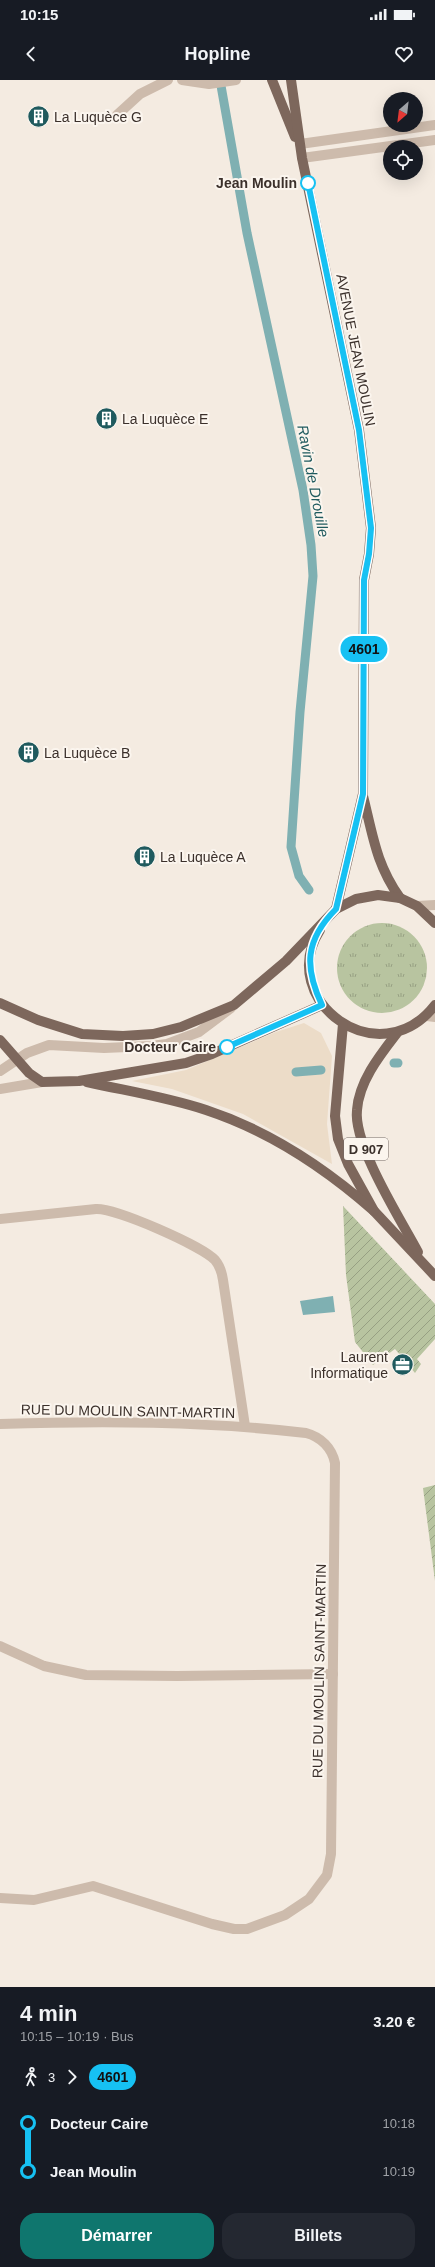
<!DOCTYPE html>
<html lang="fr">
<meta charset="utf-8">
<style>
body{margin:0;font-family:Arial,sans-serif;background:#242831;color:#f1f3f6;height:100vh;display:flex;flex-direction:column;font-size:15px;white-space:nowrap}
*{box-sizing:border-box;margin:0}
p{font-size:13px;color:#9ea1a6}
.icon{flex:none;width:22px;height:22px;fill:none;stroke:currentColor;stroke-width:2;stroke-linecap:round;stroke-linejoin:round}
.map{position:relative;height:1907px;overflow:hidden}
.side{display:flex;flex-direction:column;background:#171b24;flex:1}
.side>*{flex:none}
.badge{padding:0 8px;border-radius:13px;font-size:14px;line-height:26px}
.needle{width:26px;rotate:208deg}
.fabs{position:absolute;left:383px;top:12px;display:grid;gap:8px}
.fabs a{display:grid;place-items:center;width:40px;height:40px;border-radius:50%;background:#171b24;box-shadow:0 4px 16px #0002;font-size:20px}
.map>.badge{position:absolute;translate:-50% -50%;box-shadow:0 0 0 2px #fff}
.legs{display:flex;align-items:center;gap:6px;height:44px;padding:0 20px;font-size:13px}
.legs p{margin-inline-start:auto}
.headline{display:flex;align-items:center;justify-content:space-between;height:68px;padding:0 20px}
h1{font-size:22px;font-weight:700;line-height:30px}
.button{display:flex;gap:8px;margin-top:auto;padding:8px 20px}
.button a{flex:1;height:46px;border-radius:16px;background:#0f766e;color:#fff;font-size:16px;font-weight:700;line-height:46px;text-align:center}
.button a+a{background:#242831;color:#f1f3f6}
ul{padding:0 20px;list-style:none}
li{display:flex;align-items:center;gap:14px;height:48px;font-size:15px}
li i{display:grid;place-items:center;width:6px;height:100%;margin:0 5px;background:currentColor}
li i::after{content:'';width:10px;height:10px;margin:-5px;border:3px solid;border-radius:50%;background:#171b24}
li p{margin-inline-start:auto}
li:first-child i{background:linear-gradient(#0000 50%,currentColor 0)}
li:last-child i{background:linear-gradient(currentColor 50%,#0000 0)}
.status{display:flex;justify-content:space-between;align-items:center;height:28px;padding:0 20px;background:#171b24;direction:ltr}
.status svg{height:11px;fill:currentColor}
header{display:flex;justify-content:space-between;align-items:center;height:52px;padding:0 20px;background:#171b24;font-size:18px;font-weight:700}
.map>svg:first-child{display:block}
.grass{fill:url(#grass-tufts)}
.garden{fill:url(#garden-furrows)}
.plaza{fill:#ecdcc8}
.water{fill:#7fb0b2}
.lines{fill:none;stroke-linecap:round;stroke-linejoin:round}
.stream{stroke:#7fb0b2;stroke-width:9}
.minor{stroke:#cdbbac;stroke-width:10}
.major{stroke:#7d675c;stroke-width:10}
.line-1-casing{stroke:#fff;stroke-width:9}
.line-1{stroke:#16c1f3;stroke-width:6}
.stop-1-dot{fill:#fff;stroke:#16c1f3;stroke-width:2}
.labels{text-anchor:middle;stroke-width:4;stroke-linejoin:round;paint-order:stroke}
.shield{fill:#fbf5ee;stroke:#756b66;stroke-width:1}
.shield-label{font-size:13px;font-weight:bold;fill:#3b302b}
.poi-label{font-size:14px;fill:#3b302b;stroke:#fbf5ee;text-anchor:start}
.stop-label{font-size:14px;font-weight:bold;fill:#3b302b;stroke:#fbf5ee;text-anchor:end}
.street-label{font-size:14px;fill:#3b302b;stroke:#fbf5ee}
.water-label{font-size:15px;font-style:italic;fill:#1f5a5e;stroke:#fbf5ee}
</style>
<div class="status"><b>10:15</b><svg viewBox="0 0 49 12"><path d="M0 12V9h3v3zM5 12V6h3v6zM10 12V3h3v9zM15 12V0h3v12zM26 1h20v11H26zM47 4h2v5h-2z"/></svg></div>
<header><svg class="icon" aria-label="back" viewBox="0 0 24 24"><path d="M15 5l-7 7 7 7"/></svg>Hopline<svg class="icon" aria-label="heart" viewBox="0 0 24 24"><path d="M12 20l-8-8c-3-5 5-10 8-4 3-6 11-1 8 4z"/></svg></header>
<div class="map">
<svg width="435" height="1907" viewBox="0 0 435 1907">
<defs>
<pattern id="grass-tufts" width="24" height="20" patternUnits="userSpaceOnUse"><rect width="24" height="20" fill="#b8c4a0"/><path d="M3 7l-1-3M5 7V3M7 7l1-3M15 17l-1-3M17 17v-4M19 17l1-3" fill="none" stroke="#97a083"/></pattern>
<pattern id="garden-furrows" width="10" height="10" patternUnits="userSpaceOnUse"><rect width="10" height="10" fill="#b8c4a0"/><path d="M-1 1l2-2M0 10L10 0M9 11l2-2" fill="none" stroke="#97a083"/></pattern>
</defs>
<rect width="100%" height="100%" fill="#f4ebe1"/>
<circle class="grass" cx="382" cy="888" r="45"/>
<g class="garden">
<path d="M343 1126 435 1224V1259L417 1279 421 1284 415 1293 395 1269 373 1285 355 1262 346 1195Z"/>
<path d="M435 1405V1501L423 1408Z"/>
</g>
<path class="plaza" d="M304 943 321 953 332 976 327 1044 332 1084 243 1034 172 1009 132 1001 186 990 276 952Z"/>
<path class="water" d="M333 1216 335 1232 303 1235 300 1221Z"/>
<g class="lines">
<g class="stream">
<path d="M220 0 247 153 303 410 311 465 313 496 300 632 291 767 299 796 309 810"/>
<path d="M394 983H398"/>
<path d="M296 992 321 990"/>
</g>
<g class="minor">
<path d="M182 0 209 4 236 0"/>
<path d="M117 35 140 14 168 0"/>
<path d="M300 64 435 45"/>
<path d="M302 78 435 60"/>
<path d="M417 826 435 825"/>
<path d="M427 936 435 937"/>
<path d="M0 991 27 973 49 965 104 968 151 966 167 964 199 952 231 928"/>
<path d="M0 1009 42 1002"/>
<path d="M0 1139 96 1129C116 1128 202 1166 215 1180 220 1186 222 1193 223 1200L245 1346"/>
<path d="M0 1344C101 1341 205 1341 306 1353 321 1357 332 1368 335 1383L331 1774 327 1795 309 1819 285 1835 247 1849H234L212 1844 93 1806 34 1820 0 1818"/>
<path d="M0 1566 44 1586 86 1595 177 1596 333 1594"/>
</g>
<g class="major">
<path d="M272 0 295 57"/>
<path d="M291 0 302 78 359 350 371 448 369 474 364 500 363 714 336 829"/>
<path d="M363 716C373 756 376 784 400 818"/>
<path d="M320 850C275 920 379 997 435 925"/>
<path d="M0 923 38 940 82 954 123 956 153 954 181 947 234 925 286 881 336 829 356 819 378 815 400 818 417 826 435 843"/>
<path d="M343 944 335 1036 338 1059 348 1084 374 1131 435 1196"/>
<path d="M397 953C380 975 359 1001 357 1030 353 1065 401 1140 418 1172"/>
<path d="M0 960 29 993 42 1002 79 1001 186 983 212 974 322 925"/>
<path d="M87 1002C127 1011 167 1017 206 1030 270 1051 324 1087 374 1131"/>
</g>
</g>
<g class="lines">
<defs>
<path id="line-1" d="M227 967 322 925C304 887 305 860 336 829L363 714 364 500 369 474 371 448 359 350 308 103"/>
</defs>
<use href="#line-1" class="line-1-casing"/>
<use href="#line-1" class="line-1"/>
</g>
<defs>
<symbol id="building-disc" viewBox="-11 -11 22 22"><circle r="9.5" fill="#1f5a5e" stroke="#fbf5ee"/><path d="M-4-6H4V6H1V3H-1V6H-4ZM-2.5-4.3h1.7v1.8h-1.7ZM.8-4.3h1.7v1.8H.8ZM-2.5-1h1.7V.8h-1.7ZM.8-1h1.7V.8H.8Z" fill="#fff"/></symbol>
<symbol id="office-disc" viewBox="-11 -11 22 22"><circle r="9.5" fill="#1f5a5e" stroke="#fbf5ee"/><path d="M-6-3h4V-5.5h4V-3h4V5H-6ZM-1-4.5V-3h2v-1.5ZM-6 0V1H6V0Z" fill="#fff"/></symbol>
</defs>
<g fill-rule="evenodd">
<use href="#building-disc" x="26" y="24" width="25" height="25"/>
<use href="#building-disc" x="94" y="326" width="25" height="25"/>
<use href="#building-disc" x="16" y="660" width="25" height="25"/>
<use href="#building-disc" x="132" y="764" width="25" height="25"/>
<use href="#office-disc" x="390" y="1272" width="25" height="25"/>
</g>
<g class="stop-1-dot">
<circle cx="308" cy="103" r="7"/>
<circle cx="227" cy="967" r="7"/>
</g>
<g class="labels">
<rect class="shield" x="344" y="1058" width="44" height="22" rx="3"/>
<g class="shield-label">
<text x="366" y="1074">D 907</text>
</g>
<g class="poi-label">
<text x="54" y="42">La Luquèce G</text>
<text x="122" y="344">La Luquèce E</text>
<text x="44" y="678">La Luquèce B</text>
<text x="160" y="782">La Luquèce A</text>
<text x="388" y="1282" text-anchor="end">Laurent<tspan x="388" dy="16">Informatique</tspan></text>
</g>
<g class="stop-label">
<text x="297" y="108">Jean Moulin</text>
<text x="216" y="972">Docteur Caire</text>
</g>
<g class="street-label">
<text transform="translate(356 270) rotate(79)" y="5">AVENUE JEAN MOULIN</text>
<text transform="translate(128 1331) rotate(1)" y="5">RUE DU MOULIN SAINT-MARTIN</text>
<text transform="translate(319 1591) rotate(-89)" y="5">RUE DU MOULIN SAINT-MARTIN</text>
</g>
<g class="water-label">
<text transform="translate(313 401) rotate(79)" y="5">Ravin de Drouille</text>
</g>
</g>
</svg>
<div class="fabs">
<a><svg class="needle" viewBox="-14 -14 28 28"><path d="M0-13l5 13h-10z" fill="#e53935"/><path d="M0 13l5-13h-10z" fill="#9ea1a6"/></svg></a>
<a><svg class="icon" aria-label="locate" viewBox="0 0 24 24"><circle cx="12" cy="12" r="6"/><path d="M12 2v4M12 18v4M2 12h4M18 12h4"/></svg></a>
</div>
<b class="badge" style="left:364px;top:569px;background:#16c1f3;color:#111">4601</b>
</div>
<section class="side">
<div class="headline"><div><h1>4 min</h1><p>10:15 – 10:19 · Bus</p></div><b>3.20 €</b></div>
<div class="legs"><svg class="icon" aria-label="walk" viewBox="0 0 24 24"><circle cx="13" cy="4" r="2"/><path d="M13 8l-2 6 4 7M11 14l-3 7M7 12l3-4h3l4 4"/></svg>3<svg class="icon" aria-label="forward" viewBox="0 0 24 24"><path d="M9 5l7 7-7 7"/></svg><b class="badge" style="background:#16c1f3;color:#111">4601</b></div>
<ul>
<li><i style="color:#16c1f3"></i><b>Docteur Caire</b><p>10:18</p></li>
<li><i style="color:#16c1f3"></i><b>Jean Moulin</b><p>10:19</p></li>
</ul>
<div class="button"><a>Démarrer</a><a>Billets</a></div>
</section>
